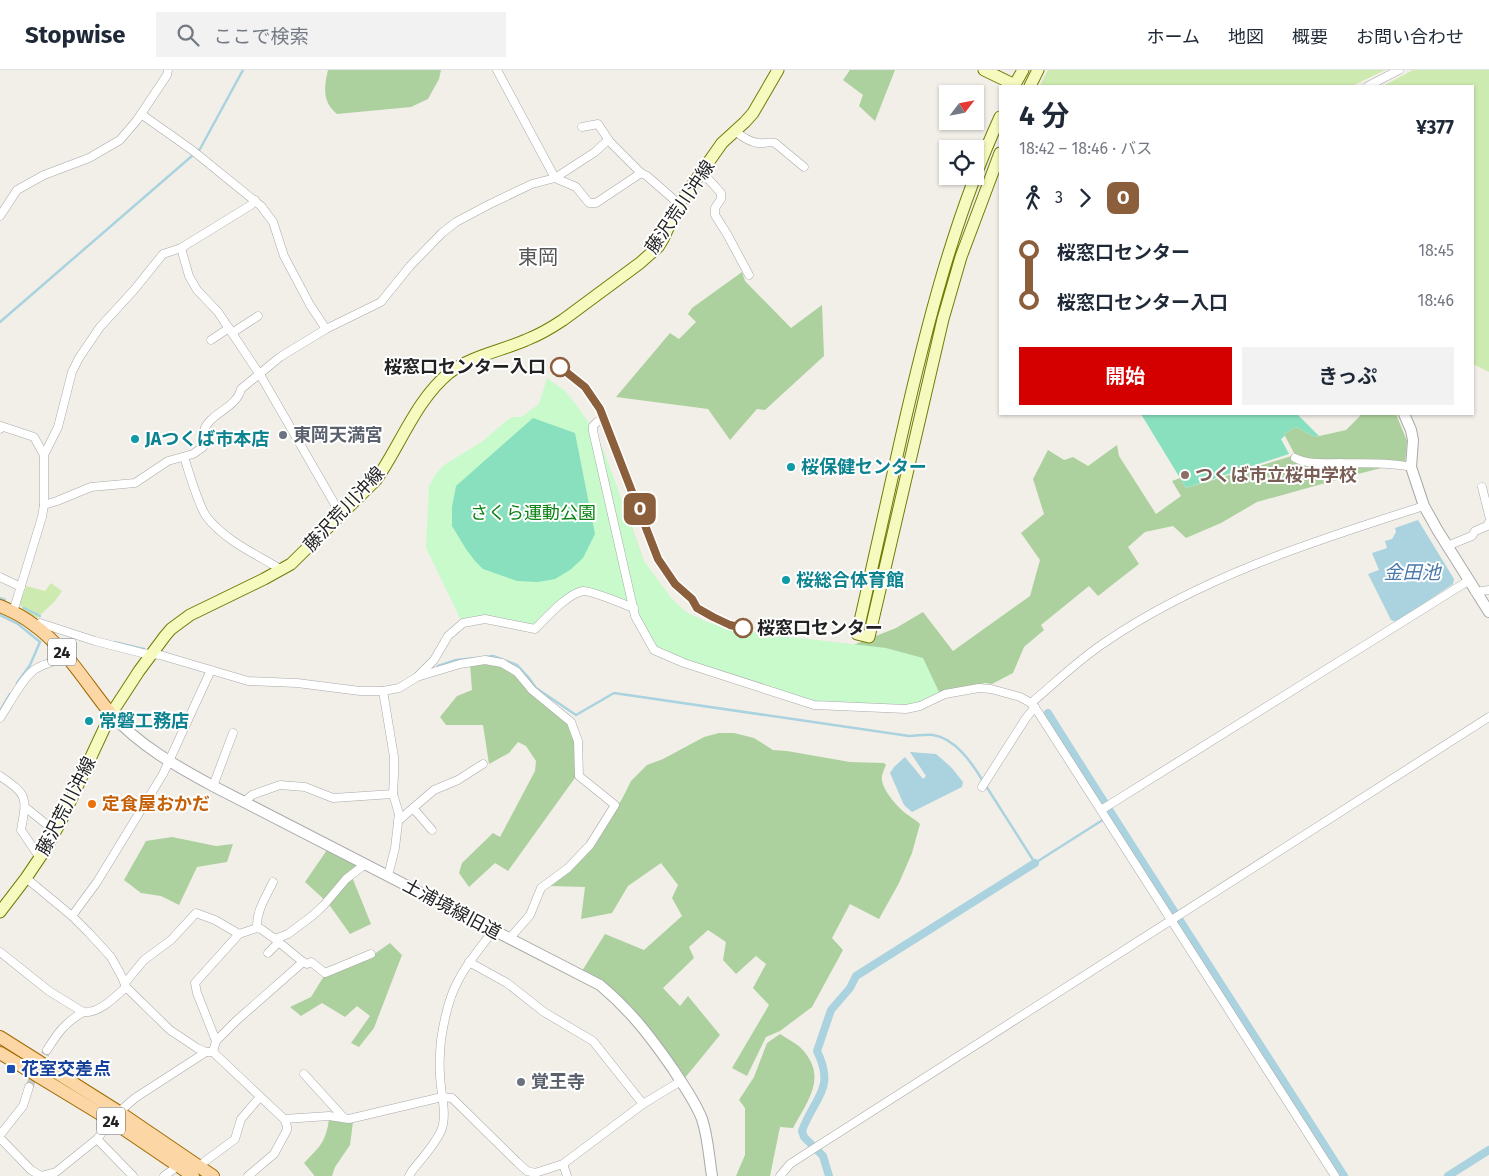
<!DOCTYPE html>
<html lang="ja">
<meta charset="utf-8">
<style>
body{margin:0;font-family:"Fira Sans","Noto Sans JP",sans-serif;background:#f2f2f3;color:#1f2937;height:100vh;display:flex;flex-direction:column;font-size:19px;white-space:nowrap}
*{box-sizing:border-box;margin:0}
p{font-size:16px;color:#747a83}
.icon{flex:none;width:28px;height:28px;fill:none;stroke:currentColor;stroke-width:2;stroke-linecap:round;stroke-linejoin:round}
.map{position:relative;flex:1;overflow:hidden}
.panel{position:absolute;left:999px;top:15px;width:475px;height:330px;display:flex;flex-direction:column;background:#fff;border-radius:0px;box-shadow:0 1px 4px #0004}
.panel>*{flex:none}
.badge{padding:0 10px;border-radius:8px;font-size:18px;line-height:32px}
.needle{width:32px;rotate:58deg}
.buttons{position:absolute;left:939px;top:15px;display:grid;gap:10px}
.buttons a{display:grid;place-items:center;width:45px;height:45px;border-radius:0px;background:#fff;box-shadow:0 1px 4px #0004;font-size:25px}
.map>.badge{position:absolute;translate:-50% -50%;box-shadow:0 0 0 2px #fff}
.legs{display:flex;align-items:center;gap:8px;height:55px;padding:0 20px;font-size:16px}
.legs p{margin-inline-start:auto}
.head{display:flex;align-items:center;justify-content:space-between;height:85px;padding:0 20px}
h1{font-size:28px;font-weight:700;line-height:38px}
.button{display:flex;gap:10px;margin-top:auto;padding:10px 20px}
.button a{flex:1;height:58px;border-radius:0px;background:#d40000;color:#fff;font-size:20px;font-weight:700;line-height:58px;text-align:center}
.button a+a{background:#f2f2f3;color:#1f2937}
ul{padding:0 20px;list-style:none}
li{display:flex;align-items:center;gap:18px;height:50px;font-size:19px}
li i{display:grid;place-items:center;width:8px;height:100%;margin:0 6px;background:currentColor}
li i::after{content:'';width:12px;height:12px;margin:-6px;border:4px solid;border-radius:50%;background:#fff}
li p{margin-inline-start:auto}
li:first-child i{background:linear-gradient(#0000 50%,currentColor 0)}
li:last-child i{background:linear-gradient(currentColor 50%,#0000 0)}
header{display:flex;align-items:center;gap:30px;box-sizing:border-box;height:70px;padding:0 25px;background:#fff;border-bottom:1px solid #e0e1e3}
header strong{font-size:24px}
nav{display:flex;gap:28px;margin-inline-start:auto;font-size:18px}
.search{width:350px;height:45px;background:#f2f2f3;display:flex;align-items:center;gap:12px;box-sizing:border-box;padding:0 18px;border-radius:0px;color:#747a83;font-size:19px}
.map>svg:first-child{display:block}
.grass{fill:#cdebb0}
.forest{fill:#add19e}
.park{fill:#c8facc}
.pitch{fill:#88e0be}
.water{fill:#aad3df}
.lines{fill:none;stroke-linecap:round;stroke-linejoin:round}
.stream{stroke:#aad3df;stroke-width:2.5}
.canal{stroke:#aad3df;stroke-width:8}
.minor-tunnel{stroke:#c8c6c1;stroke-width:8;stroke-dasharray:8 4;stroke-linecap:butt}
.minor-casing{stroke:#a9a9a9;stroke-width:9}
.tertiary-casing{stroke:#a9a9a9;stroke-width:12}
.secondary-casing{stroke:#707d05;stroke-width:13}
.primary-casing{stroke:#a06b00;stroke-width:14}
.minor{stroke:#fff;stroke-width:8}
.tertiary{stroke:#fff;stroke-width:10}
.secondary{stroke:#f7fabf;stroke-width:11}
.primary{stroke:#fcd6a4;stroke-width:12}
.line-1-casing{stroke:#fff;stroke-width:11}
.line-1{stroke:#8b5e3c;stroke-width:8}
.stop-1-dot{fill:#fff;stroke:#8b5e3c;stroke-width:2.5}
.worship-dot{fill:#6b7280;stroke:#fff;stroke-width:2}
.culture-dot{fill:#0f9aa8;stroke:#fff;stroke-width:2}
.education-dot{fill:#8d6e63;stroke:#fff;stroke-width:2}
.food-dot{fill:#e8710a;stroke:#fff;stroke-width:2}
.transit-dot{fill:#1a4fb4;stroke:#fff;stroke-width:2}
.labels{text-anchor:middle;stroke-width:4;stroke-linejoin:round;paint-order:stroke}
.shield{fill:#fff;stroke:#646464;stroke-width:1}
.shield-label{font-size:16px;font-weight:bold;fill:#222}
.street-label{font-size:18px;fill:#222;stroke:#fff}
.stop-label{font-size:18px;font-weight:bold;fill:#222;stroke:#fff;text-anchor:end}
.worship-label{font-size:18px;font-weight:bold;fill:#5b616d;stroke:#fff;text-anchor:start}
.culture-label{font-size:18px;font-weight:bold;fill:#0d838f;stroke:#fff;text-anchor:start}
.education-label{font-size:18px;font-weight:bold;fill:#785e54;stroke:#fff;text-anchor:start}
.park-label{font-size:18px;fill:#0c8416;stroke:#fff}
.food-label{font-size:18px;font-weight:bold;fill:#c56008;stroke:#fff;text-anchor:start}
.transit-label{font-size:18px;font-weight:bold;fill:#164399;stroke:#fff;text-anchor:start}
.water-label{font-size:19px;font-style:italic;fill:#4a7aab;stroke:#fff}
.quarter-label{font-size:20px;fill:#555;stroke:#fff}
</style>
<header>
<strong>Stopwise</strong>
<div class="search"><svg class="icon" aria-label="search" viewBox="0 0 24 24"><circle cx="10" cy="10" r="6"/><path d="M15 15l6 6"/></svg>ここで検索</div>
<nav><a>ホーム</a><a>地図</a><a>概要</a><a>お問い合わせ</a></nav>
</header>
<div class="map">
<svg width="1489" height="1106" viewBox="0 0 1489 1106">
<rect width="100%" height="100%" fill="#f2efe9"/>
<g class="grass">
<path d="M1048 0H1385L1352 16H1041L1040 15Z"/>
<path d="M1413 0H1489V302L1473 294 1472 16H1383Z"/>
<path d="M51 513 62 521 55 531 37 548 25 542 19 533 27 516 45 521Z"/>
</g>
<g class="forest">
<path d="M328 0H441L439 9 428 29 411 37 337 44C322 32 324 17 328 0Z"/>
<path d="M850 0H895L875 51 859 36 863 25 843 10Z"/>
<path d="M742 202 745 211 791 258 822 235 824 286 765 340 757 339 730 370 708 339 616 327 670 263 679 269 696 252 688 244 692 238Z"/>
<path d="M1359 344H1396L1407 371 1405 392 1354 405 1257 432 1221 453 1186 468 1173 456 1145 462 1128 477 1139 494 1098 526 1089 516 1041 555 1044 560 1024 577 1013 603 992 614 985 613 938 622 665 581 618 459 631 455 644 492 655 509 671 530 685 542 708 555 730 561 853 575 896 558 923 542 953 581 1030 526 1040 490 1021 463 1044 444 1033 409 1048 380 1064 390 1073 387 1088 396 1117 375 1119 386 1156 444 1181 426 1172 411 1180 408 1186 418 1295 385 1284 364 1296 357 1315 367 1346 360 1360 346Z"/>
<path d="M479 593 500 594 518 605 565 647 574 668 577 705 508 801 495 793 469 817 459 803 462 793 493 763 500 767 535 701 536 691 526 676 518 672 509 683 489 694 483 655H446L440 647 457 626 472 620 470 594Z"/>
<path d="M719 663H734L754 668 773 680 787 681 850 692 884 693 886 695C884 700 881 705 882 710 883 721 899 739 908 745 913 749 915 749 920 754L912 783 899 813 879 849 850 834 832 868 843 880 812 937 780 961 766 967 747 1006 732 998 769 935 753 918 766 894 756 886 736 904 723 890 726 872 708 860 689 877 694 888 663 918 680 936 688 926 720 965 684 1009 653 963 621 927 582 901 605 864 644 880 682 846 672 828 678 815 661 793 628 816 612 843 581 849 585 817 548 816 592 776 622 729 631 711 647 695 663 689 704 667Z"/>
<path d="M172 767 216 776 233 774 227 792 197 797 179 835 161 826 141 823 124 810 146 771Z"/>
<path d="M327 780 357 795 350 802 371 854 350 864 328 833 305 812Z"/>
<path d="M390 873 402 885 374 958 359 977 351 973 370 946 357 936 345 947 322 933 301 946 290 937 311 927 324 906 373 885Z"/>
<path d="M780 964C786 968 794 972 800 977 829 1006 808 1030 793 1058L780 1057 770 1106H736L745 1085V1038L739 1030 754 1007 767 973Z"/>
<path d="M329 1049H335L342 1052H353L350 1075 335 1097 332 1106H314V1105L304 1093C319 1077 326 1073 329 1049Z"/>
</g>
<path class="park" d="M547 308 564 320 574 332 595 361 605 384 644 491 672 529 686 542 707 552 733 560 886 578 923 588 939 622 914 635 900 636 812 632 696 593 659 580 653 573 632 539 574 521 566 524 533 556 495 548 476 546 461 550 426 478 429 416 435 405 444 395 483 371 507 350 513 347H521L539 334Z"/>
<g class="pitch">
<path d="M1141 344H1297L1319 366 1315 367 1296 357 1284 364 1285 366 1281 369 1289 384 1186 418Z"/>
<path d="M533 348 575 363 595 464 583 488 570 500 555 509 538 512 517 511 483 499 475 491 466 479 452 456V437L456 416Z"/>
</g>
<g class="water">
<path d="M1418 450 1454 509 1453 514 1396 552 1391 550 1368 504 1379 500 1372 483 1387 478 1385 471 1392 469 1396 462 1395 458Z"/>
<path d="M910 682 936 684 951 697 963 712 962 717 912 742 904 735 890 703 894 697 905 687 923 709 926 706Z"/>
</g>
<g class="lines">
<g class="stream">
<path d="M0 252 200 79 243 0"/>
<path d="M0 528 5 530"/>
<path d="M24 538 40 546"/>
<path d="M0 545 18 554 40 572 30 595 17 613"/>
<path d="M114 572 144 579"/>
<path d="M484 587 493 586 517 595 529 608 536 618 576 645 614 623 909 666C917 666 925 664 933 665 955 668 972 693 983 711"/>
<path d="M438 596 456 590 476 588"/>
<path d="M0 641 10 624"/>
<path d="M986 716 1035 793 1112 744"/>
</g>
<g class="canal">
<path d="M1048 643C1145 798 1246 952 1344 1106"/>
<path d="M829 1106 823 1086 804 1067 802 1061C814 1027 836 1020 817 981L831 940 850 918 856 906 1035 793"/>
<path d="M1448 1106 1489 1080"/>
</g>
<path class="minor-tunnel" d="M29 1017 47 980"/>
<defs>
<g id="minor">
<path d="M497 0 555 108 576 117 589 133H596L641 103 647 106 679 134"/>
<path d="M1368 16 1399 0"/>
<path d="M141 44 192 80 261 136 273 152 284 186 310 235 326 259"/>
<path d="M582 57 598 54 610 72 641 103"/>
<path d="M735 61C741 66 750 72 758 73 764 74 768 71 775 73L804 97"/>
<path d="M702 102 721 123V129L715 138V145L727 164 749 205"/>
<path d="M0 146 17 120 44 105 89 88 120 70 137 50 167 5 168 0"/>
<path d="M181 178 189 206 197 220 218 242 262 308 341 445"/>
<path d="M232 263 258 246"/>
<path d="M211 270 229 258"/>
<path d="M597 352 593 356V361L635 546 654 580 684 593 814 635 906 639 920 636 945 624 979 618 991 619 1020 627 1031 633 1038 642 1335 1106"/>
<path d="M0 359 1 356 34 367 44 385"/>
<path d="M184 387C189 402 198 434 206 446 225 471 256 484 282 500"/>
<path d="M1295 388C1309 395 1325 393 1341 393 1363 394 1389 392 1411 397"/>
<path d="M1482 417 1489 445"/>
<path d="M44 435 57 431 91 417 135 413 168 391 193 384 203 377C203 372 203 366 204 361 208 344 237 338 241 319L280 287 326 259 381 232 410 196 442 163 456 152 490 134 532 114 555 108 595 82 608 70"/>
<path d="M1447 476 1472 466 1475 461 1487 456 1489 452"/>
<path d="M0 507 21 517"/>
<path d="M1475 522 1489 520"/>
<path d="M13 542 42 447 44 435V385L58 357 72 302 79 288 100 257 134 220 163 184 181 178 251 135 255 130"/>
<path d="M36 556 40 553 95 571 142 583 160 585 248 611 297 613 360 621H383L399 618 417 607 460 594 485 590 502 593 517 602 532 620 571 652 578 671 579 706 615 735 590 775 568 798 541 818 530 845 509 869"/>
<path d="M418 606 434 590 448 566 463 553 485 549 535 559C547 547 567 524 583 521 591 520 625 535 634 538"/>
<path d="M383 621 394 687V704L393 724 399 744 395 778 388 806"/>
<path d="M1031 633C1055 613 1077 591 1104 573 1200 507 1314 471 1424 436"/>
<path d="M0 648C9 635 21 610 34 600 43 593 56 593 65 585"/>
<path d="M0 706C28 725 27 727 21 760L40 788"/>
<path d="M213 716 233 663"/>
<path d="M982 717 1026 648 1035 637"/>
<path d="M244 732 252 725 280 715 305 717 333 728 393 724"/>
<path d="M25 737 56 762"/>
<path d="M413 738 432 760"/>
<path d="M1101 740 1468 511"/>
<path d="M398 751 434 720 458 710 483 694"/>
<path d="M26 808 72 846 89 863 111 887 122 907 126 917 170 960 197 978 206 982 135 1028 119 1042 97 1069 56 1102 41 1106"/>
<path d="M72 846 97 812 163 704 211 600"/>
<path d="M257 858C256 841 266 827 273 812"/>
<path d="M275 869 303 892 307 894 311 892 325 903 371 884"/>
<path d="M0 882 49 921 83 942C99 944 115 927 126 917"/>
<path d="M268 883 279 872"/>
<path d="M469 892 507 913 544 942 593 971 643 1034"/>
<path d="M125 913 144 890 171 870 196 843 215 850 239 864"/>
<path d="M216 971 236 951 303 892"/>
<path d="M47 980C59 961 64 954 83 942"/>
<path d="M206 982H213L284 1049 329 1046 349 1049 442 1027 452 1028 517 1092 527 1101 535 1103 563 1094 643 1034 681 1011"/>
<path d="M213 982 216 971 197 923 195 913 239 864 257 858 261 859 275 869 288 864 312 846 324 835 346 809 364 795"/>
<path d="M304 1004 344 1048"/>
<path d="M0 1065 23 1036 29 1017"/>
<path d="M0 1068 31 1100 41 1106"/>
<path d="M97 1069 133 1106"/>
<path d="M563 1094 567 1106"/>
<path d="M201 1097 204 1092 235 1069 241 1049 260 1027"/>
<path d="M164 1106 178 1096"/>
<path d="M248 1106 274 1084 287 1060V1056L284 1049"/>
<path d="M409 1106 412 1101C422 1088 434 1076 441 1061 448 1044 440 1022 440 1004 439 993 440 981 441 970 444 950 448 929 458 911 467 893 481 877 493 861"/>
<path d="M780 1106 790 1094 810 1081 1489 647"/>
</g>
<g id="tertiary">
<path d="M1404 344 1411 360 1413 370 1411 397 1424 436 1438 461 1489 542"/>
<path d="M111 644C140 676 176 696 213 716L600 915C631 941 650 966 673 999 683 1015 695 1031 702 1049 708 1067 709 1087 712 1106"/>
</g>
<g id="secondary">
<path d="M984 0 1015 15"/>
<path d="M1014 16 1023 0"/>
<path d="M1030 16 1038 0"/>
<path d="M1000 47C953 150 926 258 901 368 886 434 872 499 857 564L869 567 943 249 961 187 1000 83"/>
<path d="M0 842 26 808 47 777 62 749 111 644 139 601 165 566 171 559 190 545 264 509 291 494 376 410C400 376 416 330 449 303 471 286 501 281 526 270 539 265 551 258 563 250L640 193 658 177 663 169 679 134 722 73 745 52 753 43 778 0"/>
</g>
<g id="primary">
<path d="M0 536C12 541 24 547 34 555 65 577 87 615 111 644"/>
<path d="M0 967 119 1042 213 1106"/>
<path d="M0 983 112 1051 193 1106"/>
</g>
</defs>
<use href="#minor" class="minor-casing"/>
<use href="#tertiary" class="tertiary-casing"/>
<use href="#secondary" class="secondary-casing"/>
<use href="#primary" class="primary-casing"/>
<use href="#minor" class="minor"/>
<use href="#tertiary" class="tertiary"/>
<use href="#secondary" class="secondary"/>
<use href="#primary" class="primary"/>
</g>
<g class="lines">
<defs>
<path id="line-1" d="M560 297 585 317 600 339 658 489 675 514 692 529 697 538 713 547 730 555 743 558"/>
</defs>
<use href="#line-1" class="line-1-casing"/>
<use href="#line-1" class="line-1"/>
</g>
<g class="stop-1-dot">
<circle cx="560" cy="297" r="9"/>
<circle cx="743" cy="558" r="9"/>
</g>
<g class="worship-dot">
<circle cx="283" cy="365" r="5"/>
<circle cx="521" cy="1012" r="5"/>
</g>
<g class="culture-dot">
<circle cx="135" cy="369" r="5"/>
<circle cx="791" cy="397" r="5"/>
<circle cx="786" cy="510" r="5"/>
<circle cx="89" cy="651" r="5"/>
</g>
<circle class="education-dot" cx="1185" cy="405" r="5"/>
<circle class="food-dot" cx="92" cy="734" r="5"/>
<rect class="transit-dot" x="6" y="994" width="10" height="10" rx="2.5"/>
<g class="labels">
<g class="shield">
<rect x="48" y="568.5" width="28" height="27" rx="4"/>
<rect x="97" y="1037.5" width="28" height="27" rx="4"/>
</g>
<g class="shield-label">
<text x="62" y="588">24</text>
<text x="111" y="1057">24</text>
</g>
<g class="street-label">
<text transform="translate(680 137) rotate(-56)" y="6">藤沢荒川沖線</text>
<text transform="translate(344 439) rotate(-47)" y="6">藤沢荒川沖線</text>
<text transform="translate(66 736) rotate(-63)" y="6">藤沢荒川沖線</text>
<text transform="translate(452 839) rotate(28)" y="6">土浦境線旧道</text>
</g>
<g class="stop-label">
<text x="546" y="303">桜窓口センター入口</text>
<text x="757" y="564" text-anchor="start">桜窓口センター</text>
</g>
<g class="worship-label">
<text x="293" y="371">東岡天満宮</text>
<text x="531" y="1018">覚王寺</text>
</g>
<g class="culture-label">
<text x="145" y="375">JAつくば市本店</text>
<text x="801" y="403">桜保健センター</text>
<text x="796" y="516">桜総合体育館</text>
<text x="99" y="657">常磐工務店</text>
</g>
<g class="education-label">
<text x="1195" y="411">つくば市立桜中学校</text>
</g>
<g class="park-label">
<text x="533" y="449">さくら運動公園</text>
</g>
<g class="food-label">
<text x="102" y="740">定食屋おかだ</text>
</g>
<g class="transit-label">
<text x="21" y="1005">花室交差点</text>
</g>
<g class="water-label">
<text x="1412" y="509">金田池</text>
</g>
<g class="quarter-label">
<text x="538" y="194">東岡</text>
</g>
</g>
</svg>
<div class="buttons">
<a><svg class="needle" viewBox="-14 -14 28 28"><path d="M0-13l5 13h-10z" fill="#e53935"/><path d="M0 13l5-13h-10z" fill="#747a83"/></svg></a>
<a><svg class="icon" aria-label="locate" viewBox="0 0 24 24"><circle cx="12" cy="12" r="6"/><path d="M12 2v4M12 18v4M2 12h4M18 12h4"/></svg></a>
</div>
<b class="badge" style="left:640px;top:439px;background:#8b5e3c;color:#fff">O</b>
<section class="panel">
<div class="head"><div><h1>4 分</h1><p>18:42 – 18:46 · バス</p></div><b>¥377</b></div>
<div class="legs"><svg class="icon" aria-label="walk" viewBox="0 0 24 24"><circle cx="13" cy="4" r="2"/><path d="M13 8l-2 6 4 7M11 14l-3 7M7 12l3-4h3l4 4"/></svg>3<svg class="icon" aria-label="forward" viewBox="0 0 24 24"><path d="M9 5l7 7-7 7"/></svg><b class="badge" style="background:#8b5e3c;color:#fff">O</b></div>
<ul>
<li><i style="color:#8b5e3c"></i><b>桜窓口センター</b><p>18:45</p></li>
<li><i style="color:#8b5e3c"></i><b>桜窓口センター入口</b><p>18:46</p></li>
</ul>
<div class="button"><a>開始</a><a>きっぷ</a></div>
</section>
</div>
